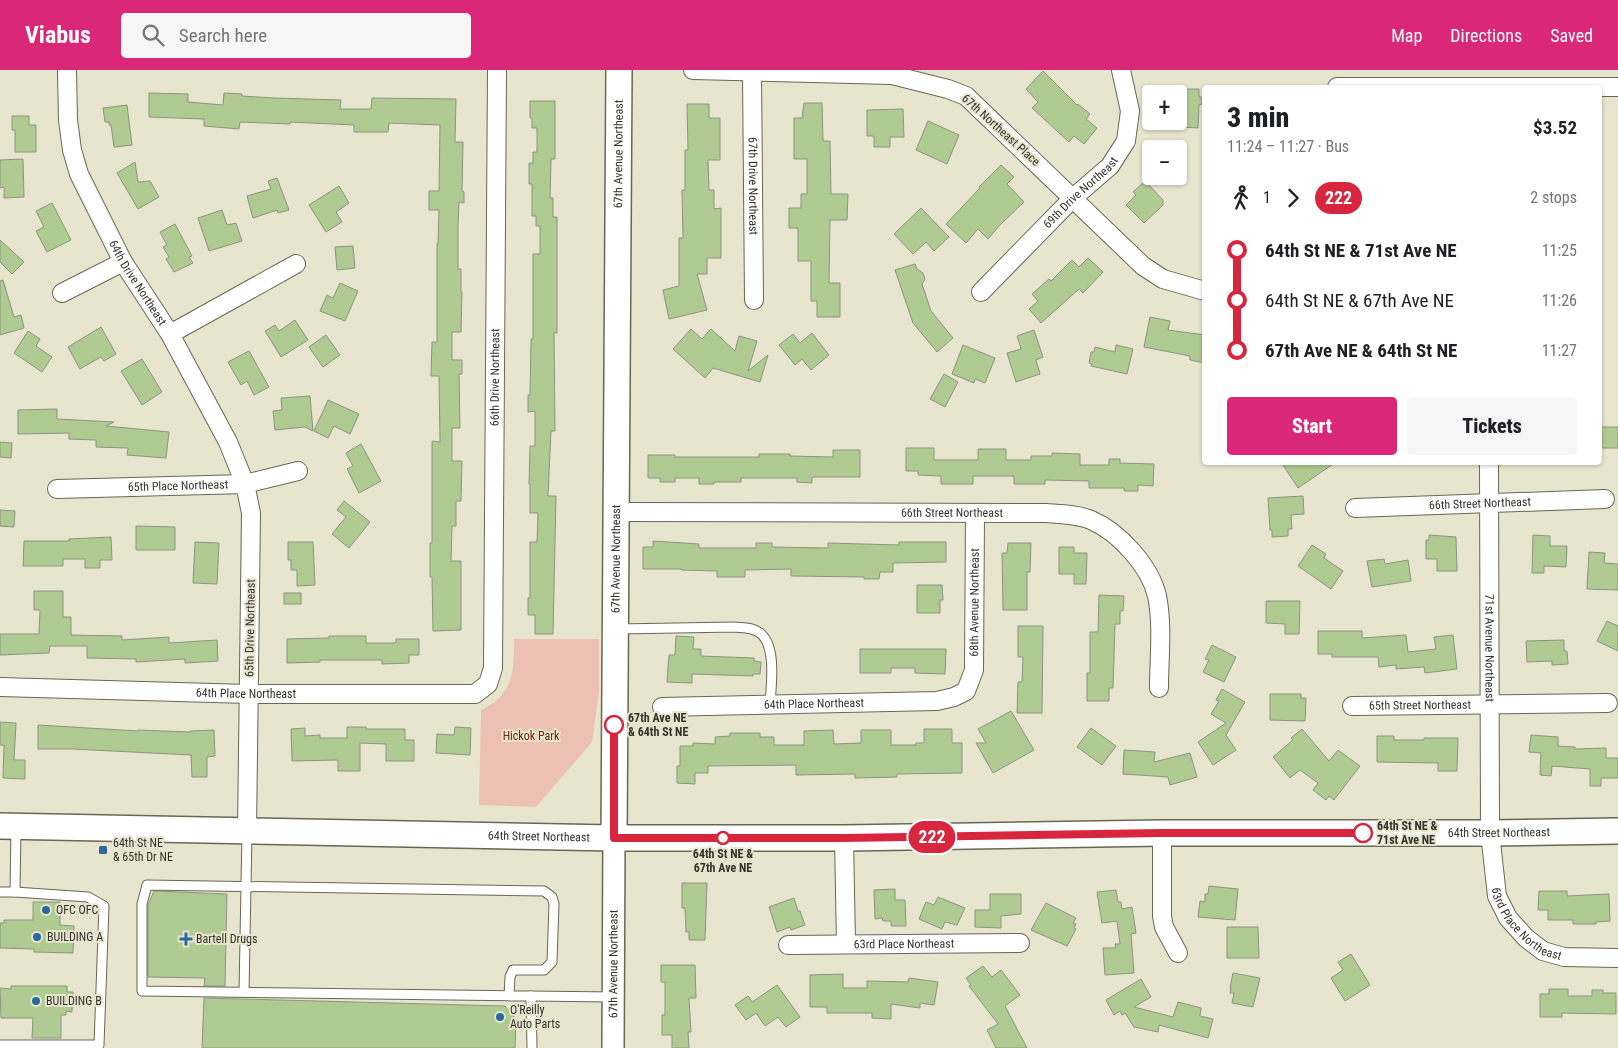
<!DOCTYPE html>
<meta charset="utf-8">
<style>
body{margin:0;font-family:"Roboto Condensed",sans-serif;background:#f6f6f6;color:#202124;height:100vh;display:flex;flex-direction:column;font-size:19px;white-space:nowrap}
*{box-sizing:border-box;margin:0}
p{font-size:16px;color:#757577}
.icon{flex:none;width:28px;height:28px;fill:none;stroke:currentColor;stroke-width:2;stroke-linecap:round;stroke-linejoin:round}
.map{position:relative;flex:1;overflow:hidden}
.side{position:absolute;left:1202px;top:15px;width:400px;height:380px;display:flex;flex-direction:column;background:#fff;border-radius:5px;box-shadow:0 1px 4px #0004}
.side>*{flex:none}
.badge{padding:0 10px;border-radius:16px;font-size:18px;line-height:32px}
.controls{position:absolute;left:1142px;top:15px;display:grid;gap:10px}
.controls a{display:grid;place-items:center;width:45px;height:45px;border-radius:5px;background:#fff;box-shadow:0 1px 4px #0004;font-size:25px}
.map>.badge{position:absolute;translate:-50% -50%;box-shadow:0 0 0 2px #fff}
.legs{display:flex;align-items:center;gap:8px;height:55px;padding:0 25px;font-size:16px}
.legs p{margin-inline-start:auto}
.overview{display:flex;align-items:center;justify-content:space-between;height:85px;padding:0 25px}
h1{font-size:28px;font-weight:800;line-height:38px}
.cta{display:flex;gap:10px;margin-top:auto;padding:10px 25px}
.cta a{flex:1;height:58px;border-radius:5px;background:#db2777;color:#fff;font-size:20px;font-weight:800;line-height:58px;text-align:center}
.cta a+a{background:#f6f6f6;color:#202124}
ul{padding:0 25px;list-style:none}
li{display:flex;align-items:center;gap:18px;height:50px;font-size:19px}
li i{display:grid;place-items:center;width:8px;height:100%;margin:0 6px;background:currentColor}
li i::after{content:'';width:12px;height:12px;margin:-6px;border:4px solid;border-radius:50%;background:#fff}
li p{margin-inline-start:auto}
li:first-child i{background:linear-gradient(#0000 50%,currentColor 0)}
li:last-child i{background:linear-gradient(currentColor 50%,#0000 0)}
header{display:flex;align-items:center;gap:30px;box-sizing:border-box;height:70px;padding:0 25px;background:#db2777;color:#fff}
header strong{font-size:24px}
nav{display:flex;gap:28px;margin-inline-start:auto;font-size:18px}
.search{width:350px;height:45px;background:#f6f6f6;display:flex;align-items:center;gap:12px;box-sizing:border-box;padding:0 18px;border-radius:5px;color:#757577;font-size:19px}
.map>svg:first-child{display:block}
.green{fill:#ecc1b3}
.building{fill:#afcb91;stroke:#8b9482}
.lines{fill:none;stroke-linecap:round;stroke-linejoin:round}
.service-casing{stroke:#696653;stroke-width:11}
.minor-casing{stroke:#696653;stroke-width:20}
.tertiary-casing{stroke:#696653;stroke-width:24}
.secondary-casing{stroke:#696653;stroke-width:28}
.service{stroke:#fff;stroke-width:9}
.minor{stroke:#fff;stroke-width:18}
.tertiary{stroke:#fff;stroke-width:21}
.secondary{stroke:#fff;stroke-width:25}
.line-1-casing{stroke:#fff;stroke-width:11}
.line-1{stroke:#d7263d;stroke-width:8}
.stop-1-dot{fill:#fff;stroke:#d7263d;stroke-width:2.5}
.poi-dot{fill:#2a689f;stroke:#e8e5cf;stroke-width:2}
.labels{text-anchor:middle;stroke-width:4;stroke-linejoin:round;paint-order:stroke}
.street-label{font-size:12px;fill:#34332b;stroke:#e8e5cf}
.stop-label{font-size:12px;font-weight:bold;fill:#34332b;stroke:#e8e5cf;text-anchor:start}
.park-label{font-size:12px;fill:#732605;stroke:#e8e5cf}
.poi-label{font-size:12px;fill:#34332b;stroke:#e8e5cf;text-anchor:start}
</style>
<header>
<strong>Viabus</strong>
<div class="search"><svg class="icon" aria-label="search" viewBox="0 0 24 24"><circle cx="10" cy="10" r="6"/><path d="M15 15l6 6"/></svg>Search here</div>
<nav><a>Map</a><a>Directions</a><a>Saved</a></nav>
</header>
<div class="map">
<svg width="1618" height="978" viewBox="0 0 1618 978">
<rect width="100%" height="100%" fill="#e8e5cf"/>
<path class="green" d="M514 569H599V622L592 672 536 737 479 735 481 640C514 624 514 601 514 569Z"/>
<g class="building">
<path d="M1043 1 1077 35 1078 34 1090 44 1086 49 1097 58 1084 74 1074 66 1069 72 1032 38 1038 32 1026 19Z"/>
<path d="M1179 19H1199V26L1202 28V34L1199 35 1198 58 1179 57Z"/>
<path d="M149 23 188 24V32L223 35 224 23 242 24V26L274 28 341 30 340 39H371L372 28 456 29 455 72H463L462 121 464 122V133L459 132 458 156V199H461V222H462L461 262H452V290H462V304H459L460 358H452V391H462L461 431H456V456H452L451 491H461V560L433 561 432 507H430V473H432V371L440 372 439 306H431L432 272H437V174H438L439 140H429V121H439L440 55 389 53 388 62H354V55L290 52V54L240 52 239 59 204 56V49L149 47Z"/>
<path d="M530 31H555V89H551L550 128H553V147H557V263H554L555 361H551L548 426H556L553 564H535V545H528V528H530V472H537L538 443H530V414H529L530 376H535V341L528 342V325H530L531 269H533V184H540V156H536V146H532V114H529V93H533V82H537V58H532V48H530Z"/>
<path d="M804 33H822L823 71H830L831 124H848L847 150H830L829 213H840V247H817V231H811V191H798V158H789V138H801V124H807V89H794V48H802Z"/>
<path d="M687 34H709V48H720V90H708L709 120H714V139L721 138V188H707V204H697L707 240 669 249 663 220 679 216V168H683L682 120H685V80H688Z"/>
<path d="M127 35 132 75 114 77 111 55H109V52H105L103 38Z"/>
<path d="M903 39 904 67H890V77H874V66H867V40Z"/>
<path d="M12 46H29V55H36V82H15V60H12Z"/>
<path d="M928 51 959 65 947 94 916 80Z"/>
<path d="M23 89 24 127 4 128V117L0 118V90Z"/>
<path d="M135 92 138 112 150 111 159 127 138 139 117 103Z"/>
<path d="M1001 95 1014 107 1007 114 1024 132 1000 155 988 169 978 159 966 173 946 154 980 118 979 117Z"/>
<path d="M277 108 289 140 278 143 277 140 253 148 247 126 271 119 268 111Z"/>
<path d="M1145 111 1163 130V135L1144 153 1126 135 1136 125 1133 122Z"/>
<path d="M339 116 349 133 336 142 342 152 326 162 309 135Z"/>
<path d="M52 133 71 170 47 182 36 161 44 157 36 141Z"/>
<path d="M921 138 949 167 934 181 926 172 913 184 894 164Z"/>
<path d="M222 140 227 155 236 153 242 171 209 181 198 148Z"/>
<path d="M175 154 192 186 189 187 193 193 174 202 166 189 169 187 163 177 167 175 160 162Z"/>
<path d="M0 170 24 192 12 204 0 192Z"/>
<path d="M353 176 355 198 337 200 335 177Z"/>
<path d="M1088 188 1103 202 1083 223 1079 219 1041 253 1029 239 1038 231 1032 224 1049 209 1051 211 1072 190 1079 197Z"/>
<path d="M915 194 917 199 923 203 925 209 922 214 931 241 953 268 937 282 913 253 895 200Z"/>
<path d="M3 210 14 247 21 245 24 258 0 265V211Z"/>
<path d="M340 213 358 221 345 251 320 241 327 225 333 228Z"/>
<path d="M1150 247 1170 251 1168 260 1205 265V293L1190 290V286L1144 277Z"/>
<path d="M295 250 308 270 281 287 265 261 275 255 279 261Z"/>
<path d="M101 257 116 284 104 291 101 287 80 299 68 277Z"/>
<path d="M691 259 702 269 711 259 735 281 739 266 757 271 748 301 768 285 760 312 713 298 705 308 673 279Z"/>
<path d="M1034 260 1043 287 1036 290 1040 304 1016 312 1007 283 1021 279 1017 266Z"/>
<path d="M28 261 40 269 36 276 52 287 42 302 14 283Z"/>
<path d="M812 263 829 285 811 300 802 289 795 295 779 275 793 264 800 273Z"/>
<path d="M326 265 340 285 323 297 309 277Z"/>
<path d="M963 275 995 288 985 313 975 309 974 313 952 304Z"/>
<path d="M1116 275 1133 279 1127 304 1091 296 1092 294 1089 293 1091 282H1094L1095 277 1115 282Z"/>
<path d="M249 281 269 317 254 325 247 311 241 315 228 292Z"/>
<path d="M142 289 162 322 142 335 121 301Z"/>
<path d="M944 304 958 312 945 337 930 329Z"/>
<path d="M310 326 313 361 305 357 275 360 273 341 282 340 281 328Z"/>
<path d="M328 330 359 344 350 364 334 356 328 368 314 361Z"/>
<path d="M57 339V349L114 352 106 356 169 362 166 388 127 385 128 378 96 377V370L69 369V363L18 364V340Z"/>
<rect x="1600" y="357" width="18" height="21"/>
<path d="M0 372 12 373 11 388 0 387Z"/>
<path d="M361 374 381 411 359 423 347 399 353 396 346 383Z"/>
<path d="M906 378H934V390H978V379H1006V390H1031V386H1052V383L1080 384V395H1109V389H1120V393L1154 394 1153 416 1138 415V421H1124V418H1089V411L1045 410V414H1014V406H973V414H941V406L918 405V401H906Z"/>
<path d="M833 380H860V407H812V413L797 412V408H741V412H714V414H699V408H675V412H660V408H648V385H675V387H759V384H790V386L833 387Z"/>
<path d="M1281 392H1336L1298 418Z"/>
<path d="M1303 426 1304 444 1291 445 1292 459H1288V466L1272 467V460H1270L1268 428Z"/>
<path d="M344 431 370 452 349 478 332 464 346 447 337 440Z"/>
<path d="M0 440 15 441 14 457 0 456Z"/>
<path d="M136 456 175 457V480H136Z"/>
<path d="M1429 465 1456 467 1457 501H1437V489H1426V470H1429Z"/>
<path d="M1533 465 1550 466V476H1567L1566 497 1544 496V503H1532Z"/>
<path d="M111 467 112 490H100V498H85V489H63V496H23L24 471H69V469Z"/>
<path d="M653 471 699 474V478H756V473H772V477L828 478V473L899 475V472H946V492L893 493V502H880L879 509H864V507L791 506V499L745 500V507H717V501L681 500V499H643V477H653Z"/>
<path d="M195 472 219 473 217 514 193 513Z"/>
<path d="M288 472H313L315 515 297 516V500H291V490H288Z"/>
<path d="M1008 473H1031L1030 502H1027V540H1003L1002 483H1007Z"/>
<path d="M1312 475 1326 484 1324 488 1343 501 1331 519 1298 496Z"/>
<path d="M1059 477H1074V483H1087L1086 514H1074V504H1059Z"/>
<path d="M1589 482 1605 483 1604 493 1618 494V520L1587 519Z"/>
<path d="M1384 489 1385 494 1408 490 1411 511 1372 517 1367 491Z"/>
<path d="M917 515H942L943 530H940V543H917Z"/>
<path d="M34 521H63V547H71V565L122 566V570L169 567V573L217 570 218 591 185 593V589L136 592V589L87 588V576H50L49 583 0 585V564H39L40 540H34Z"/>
<rect x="284" y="523" width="17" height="11"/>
<path d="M1099 525 1124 526 1123 541H1120V554H1115L1113 618H1109V631H1087V603H1090V562H1098Z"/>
<path d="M1266 531H1300L1299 564H1285V554L1266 553Z"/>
<path d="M1607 551 1618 556V581L1597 571Z"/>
<path d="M1018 556H1043L1042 643H1017L1018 612H1022L1023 587H1018Z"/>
<path d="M1318 561H1362V568L1406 565 1408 582 1436 579 1434 567 1453 565 1457 599 1425 603 1424 597 1396 599V595L1379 597 1378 587H1332V584H1318Z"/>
<path d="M329 566H366V573H396V569H419V585H409V593L382 594V590H320V592L287 593V569L329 568Z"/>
<path d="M676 566 694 567 693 579H701V586L754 588V591L761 592 760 604H753V606L692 604V613L667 612 669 585H675Z"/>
<path d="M1564 570V581H1567L1568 594 1552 595V591L1527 592 1526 571Z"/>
<path d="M1212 575 1236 587 1224 612 1203 602 1209 590 1205 589Z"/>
<path d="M860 579H946L945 604 915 603V598H891V603H860Z"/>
<path d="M1222 619 1245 632 1226 665 1236 680 1213 695 1198 672 1226 653 1211 644 1219 631 1216 630Z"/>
<path d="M1270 624H1301V628H1306L1305 651 1270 650Z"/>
<path d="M1011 641 1034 680 993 703 976 673H986L978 659Z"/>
<path d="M0 652 16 653 14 690H25V709L3 708 4 675H0Z"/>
<path d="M38 655 138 661V660L190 662V661L214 660 215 686 207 687V707H192L191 685 73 679H38Z"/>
<path d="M347 657H366V659H405V670H414V691H386V674L360 673V701H338V690L292 691 291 659 305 658V666L320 665V668H347Z"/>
<path d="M455 657 471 658 470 685 436 683 437 664 454 665Z"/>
<path d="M1091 658 1116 676 1102 695 1077 677Z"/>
<path d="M924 659H952V673H962V703L897 704V707L855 708V704L796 705V695L708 696V703H695V714L677 713V696H680V676H693V673L715 674V667L730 666V663H760V667H774V675H804V661L833 660 834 674 861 673V660H891V675H916V673H924Z"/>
<path d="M1302 659 1329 691 1338 680 1360 696 1334 730 1329 726 1326 730 1313 720 1318 713 1300 700 1290 708 1273 687 1293 670 1291 668Z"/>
<path d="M1531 665 1558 667V676L1575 677V679L1606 678V688H1618V708H1601V716H1590V699L1552 696 1551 706 1540 705 1541 683 1529 682Z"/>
<path d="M1377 666H1394V670H1424V668H1458L1457 701H1438V693L1377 692Z"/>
<path d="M1124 680 1155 682 1154 692 1190 683 1197 707 1170 715 1168 707 1123 704Z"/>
<path d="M682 813H707L705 870H689V862H686L685 838H682Z"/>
<path d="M1209 816 1238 819 1235 850 1198 847 1200 831 1205 832V824H1208Z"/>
<path d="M895 819V830H905L906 856H891V851H883L882 848 875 849 874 820Z"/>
<path d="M1116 820 1118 832H1121L1122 839 1132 837 1136 863 1131 864 1134 903 1105 905 1103 878H1116L1115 874H1120L1117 851 1102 853 1097 822Z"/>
<path d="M154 821 227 824 225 916H204L205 908 148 907V835Z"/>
<path d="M1539 821H1567V826L1609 824 1610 851 1596 852V854H1573V850H1548V840H1538Z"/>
<path d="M990 824H1021V844L1001 846V858L975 857V840H990Z"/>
<path d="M938 827 965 838 957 855 945 852 942 859 919 849 926 832 934 835Z"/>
<path d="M794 828 798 841H800L805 855 791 860 790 857 777 862 769 837Z"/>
<path d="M33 832H60V855L74 856 73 883 34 882V879L0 878V853H4V850H33Z"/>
<path d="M1046 833 1076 848 1073 853 1076 854 1074 858 1076 859 1067 876 1031 860Z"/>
<path d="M1227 857H1258L1259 888H1227Z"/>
<path d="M1351 884 1370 915 1345 931 1331 908 1343 900 1338 892Z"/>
<path d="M661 895H695L696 928H689L691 962H688L689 978H672V965H662V945H665V912H661Z"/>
<path d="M983 896 992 907 1001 900 1020 925 1005 936 1027 978H996L987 960 998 954 969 916 971 915 966 908Z"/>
<path d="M1233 903 1260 908 1253 937 1232 933 1234 923H1230L1231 918H1230Z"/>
<path d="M843 904V918H867V911L908 912 909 908 938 912 934 935 920 933V938L891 934V949L872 948V943H827V937H810V905Z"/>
<path d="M1141 909 1151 927 1134 937 1173 947 1178 932 1201 938 1200 946 1213 949 1208 968 1159 955 1158 962 1134 957 1125 943 1122 945 1120 941 1114 945 1106 930Z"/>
<path d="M777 915 800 947 786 957 778 947 765 956 756 943 746 950 735 935 748 926 752 932Z"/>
<path d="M11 916H67V922H73L72 942 66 941V945H61V968H32L33 948H1L0 918 11 919Z"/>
<path d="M1549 919H1568V926H1592V920H1603V923H1616V944L1562 943V947H1540V924H1549Z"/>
<path d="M204 928 505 936 516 949 515 978H202Z"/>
</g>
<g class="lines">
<defs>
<g id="service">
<path d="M618 559 734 557C743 558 753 557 760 563 777 576 771 616 770 635"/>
<path d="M0 822H15L88 827 104 836 99 975H0"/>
<path d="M15 822 16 759"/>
<path d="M244 922 247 762"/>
<path d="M509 926 510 907 513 900H544L552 892 554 834 552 827 544 821 147 815 142 834V921L613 927"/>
<path d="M531 926 532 978"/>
</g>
<g id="minor">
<path id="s1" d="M67 0 68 50 72 80 79 104 123 192 170 264 228 372 245 414 251 443 247 762"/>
<path d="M693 0 892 5 948 19 966 26 1143 196 1163 209 1205 221"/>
<path id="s2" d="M752 2 754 230"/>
<path d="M1337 17H1618"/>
<path id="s3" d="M981 222 1073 128 1110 96 1126 71 1130 41 1121 0"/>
<path d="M62 223 123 192"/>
<path d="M170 264 296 194"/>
<path id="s4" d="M1489 392 1490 763 1497 826 1508 848 1526 868 1543 881 1564 887 1618 888"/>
<path id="s5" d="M57 419 245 414 298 401"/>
<path id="s6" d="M1355 438 1605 429"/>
<path id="s7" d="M616 442 1046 443C1060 444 1077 444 1091 450 1119 462 1150 496 1157 526 1163 555 1159 588 1159 618"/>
<path id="s8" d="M0 617 249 624H475L488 614 493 598 497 0"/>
<path id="s9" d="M1352 636 1608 633"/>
<path id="s10" d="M662 637 937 631 954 627 966 621 974 600 975 443"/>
<path d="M1162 763V846L1164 857 1178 883"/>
<path d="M844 768 846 874"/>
<path id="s11" d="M788 875 1020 873"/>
</g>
<g id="tertiary">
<path id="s12" d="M613 978 614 768"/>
</g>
<g id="secondary">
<path id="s13" d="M0 756 614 768H844L1162 763H1490L1618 761"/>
<path id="s14" d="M614 768 619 0"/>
</g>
</defs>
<use href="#service" class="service-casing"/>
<use href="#minor" class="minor-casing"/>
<use href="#tertiary" class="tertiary-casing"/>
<use href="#secondary" class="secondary-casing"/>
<use href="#service" class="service"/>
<use href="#minor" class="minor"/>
<use href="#tertiary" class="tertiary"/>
<use href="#secondary" class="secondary"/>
</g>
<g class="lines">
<defs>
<path id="line-1" d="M614 655V768H844L1162 763H1363"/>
</defs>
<use href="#line-1" class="line-1-casing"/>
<use href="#line-1" class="line-1"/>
</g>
<g class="stop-1-dot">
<circle cx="614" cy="655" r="9"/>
<circle cx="1363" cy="763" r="9"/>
<circle cx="723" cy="768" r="6"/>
</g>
<g class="poi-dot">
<rect x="98" y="775" width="10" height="10" rx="2.5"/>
<circle cx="46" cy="840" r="5"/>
<circle cx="37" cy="867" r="5"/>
<path d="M183.5 861.5h5v5h5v5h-5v5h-5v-5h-5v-5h5z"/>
<circle cx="36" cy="931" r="5"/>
<circle cx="500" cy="947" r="5"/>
</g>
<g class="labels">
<g class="street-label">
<text transform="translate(1001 60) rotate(42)" y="4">67th Northeast Place</text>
<text dy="4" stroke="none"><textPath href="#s14" startOffset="684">67th Avenue Northeast</textPath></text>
<text dy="4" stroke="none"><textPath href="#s2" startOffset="114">67th Drive Northeast</textPath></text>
<text dy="4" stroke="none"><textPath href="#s3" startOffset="141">69th Drive Northeast</textPath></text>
<text dy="4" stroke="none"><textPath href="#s1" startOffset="229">64th Drive Northeast</textPath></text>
<text dy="4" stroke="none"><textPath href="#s8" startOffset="799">66th Drive Northeast</textPath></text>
<text dy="4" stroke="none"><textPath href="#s5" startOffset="121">65th Place Northeast</textPath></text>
<text dy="4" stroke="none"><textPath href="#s6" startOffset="125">66th Street Northeast</textPath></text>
<text dy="4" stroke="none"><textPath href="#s7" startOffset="336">66th Street Northeast</textPath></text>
<text dy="4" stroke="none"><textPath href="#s14" startOffset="279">67th Avenue Northeast</textPath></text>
<text dy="4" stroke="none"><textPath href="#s10" startOffset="396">68th Avenue Northeast</textPath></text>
<text transform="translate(250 558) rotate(-89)" y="4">65th Drive Northeast</text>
<text dy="4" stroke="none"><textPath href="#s4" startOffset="186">71st Avenue Northeast</textPath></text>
<text dy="4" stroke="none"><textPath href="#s8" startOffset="246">64th Place Northeast</textPath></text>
<text dy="4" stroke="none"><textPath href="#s10" startOffset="152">64th Place Northeast</textPath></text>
<text dy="4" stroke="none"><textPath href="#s9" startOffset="68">65th Street Northeast</textPath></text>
<text dy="4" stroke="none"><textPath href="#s13" startOffset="1499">64th Street Northeast</textPath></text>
<text dy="4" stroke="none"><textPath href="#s13" startOffset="539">64th Street Northeast</textPath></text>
<text dy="4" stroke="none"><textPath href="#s4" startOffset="476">63rd Place Northeast</textPath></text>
<text dy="4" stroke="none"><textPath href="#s11" startOffset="116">63rd Place Northeast</textPath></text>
<text dy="4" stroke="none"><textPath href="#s12" startOffset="84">67th Avenue Northeast</textPath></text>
</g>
<g class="stop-label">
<text x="628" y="652">67th Ave NE<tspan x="628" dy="14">&amp; 64th St NE</tspan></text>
<text x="1377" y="760">64th St NE &amp;<tspan x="1377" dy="14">71st Ave NE</tspan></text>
<text x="723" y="788" text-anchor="middle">64th St NE &amp;<tspan x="723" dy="14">67th Ave NE</tspan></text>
</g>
<g class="park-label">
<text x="531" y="670">Hickok Park</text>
</g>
<g class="poi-label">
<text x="113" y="777">64th St NE<tspan x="113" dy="14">&amp; 65th Dr NE</tspan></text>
<text x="56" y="844">OFC OFC</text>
<text x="47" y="871">BUILDING A</text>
<text x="196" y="873">Bartell Drugs</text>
<text x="46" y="935">BUILDING B</text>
<text x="510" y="944">O'Reilly<tspan x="510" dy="14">Auto Parts</tspan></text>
</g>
</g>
</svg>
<div class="controls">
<a>+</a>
<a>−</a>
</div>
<b class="badge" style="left:932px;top:767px;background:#d7263d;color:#fff">222</b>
<section class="side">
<div class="overview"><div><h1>3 min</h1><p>11:24 – 11:27 · Bus</p></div><b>$3.52</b></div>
<div class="legs"><svg class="icon" aria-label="walk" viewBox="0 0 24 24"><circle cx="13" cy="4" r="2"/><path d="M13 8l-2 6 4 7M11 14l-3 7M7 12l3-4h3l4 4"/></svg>1<svg class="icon" aria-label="forward" viewBox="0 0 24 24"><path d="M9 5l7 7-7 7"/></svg><b class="badge" style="background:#d7263d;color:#fff">222</b><p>2 stops</p></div>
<ul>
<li><i style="color:#d7263d"></i><b>64th St NE &amp; 71st Ave NE</b><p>11:25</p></li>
<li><i style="color:#d7263d"></i><span>64th St NE &amp; 67th Ave NE</span><p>11:26</p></li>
<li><i style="color:#d7263d"></i><b>67th Ave NE &amp; 64th St NE</b><p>11:27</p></li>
</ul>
<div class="cta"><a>Start</a><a>Tickets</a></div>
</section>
</div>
